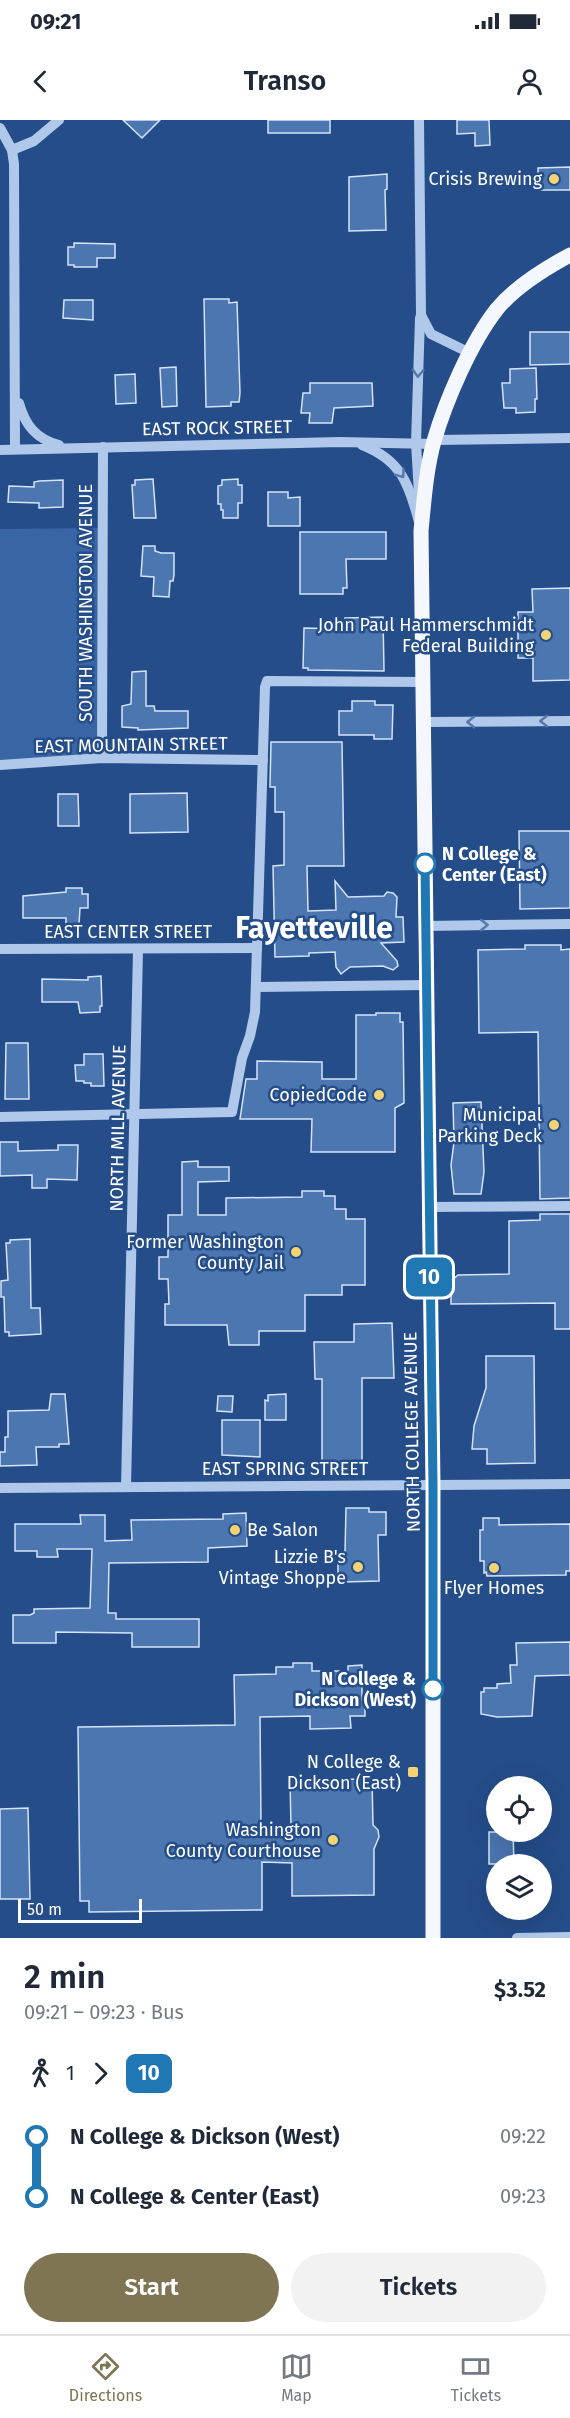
<!DOCTYPE html>
<meta charset="utf-8">
<style>
body{margin:0;font-family:"Fira Sans",sans-serif;background:#f2f2f3;color:#1f2937;height:100vh;display:flex;flex-direction:column;font-size:22px;white-space:nowrap}
*{box-sizing:border-box;margin:0}
p{font-size:20px;color:#747a83}
.icon{flex:none;width:33px;height:33px;fill:none;stroke:currentColor;stroke-width:2;stroke-linecap:round;stroke-linejoin:round}
.map{position:relative;height:1818px;overflow:hidden}
.sheet{display:flex;flex-direction:column;background:#fff;flex:1}
.sheet>*{flex:none}
.badge{padding:0 12px;border-radius:9px;font-size:21px;line-height:39px}
.controls{position:absolute;left:486px;top:1656px;display:grid;gap:12px}
.controls a{display:grid;place-items:center;width:66px;height:66px;border-radius:50%;background:#fff;box-shadow:0 6px 24px #0002;font-size:30px}
.scale{position:absolute;left:18px;bottom:15px;width:124px;box-sizing:border-box;padding-left:6px;border:3px solid #fff;border-top:0;font-size:16px;line-height:21px;white-space:nowrap;color:#fff;-webkit-text-stroke:4px #244d89;paint-order:stroke}
.map>.badge{position:absolute;translate:-50% -50%;box-shadow:0 0 0 3px #fff}
.legs{display:flex;align-items:center;gap:9px;height:66px;padding:0 24px;font-size:20px}
.legs p{margin-inline-start:auto}
.summary{display:flex;align-items:center;justify-content:space-between;height:102px;padding:0 24px}
h1{font-size:33px;font-weight:600;line-height:45px}
.action{display:flex;gap:12px;margin-top:auto;padding:12px 24px}
.action a{flex:1;height:69px;border-radius:36px;background:#7f7552;color:#fff;font-size:24px;font-weight:600;line-height:69px;text-align:center}
.action a+a{background:#f2f2f3;color:#1f2937}
ul{padding:0 24px;list-style:none}
li{display:flex;align-items:center;gap:21px;height:60px;font-size:22px}
li i{display:grid;place-items:center;width:9px;height:100%;margin:0 8px;background:currentColor}
li i::after{content:'';width:15px;height:15px;margin:-8px;border:4px solid;border-radius:50%;background:#fff}
li p{margin-inline-start:auto}
li:first-child i{background:linear-gradient(#0000 50%,currentColor 0)}
li:last-child i{background:linear-gradient(currentColor 50%,#0000 0)}
.status{display:flex;justify-content:space-between;align-items:center;height:42px;padding:0 30px;background:#fff;direction:ltr}
.status svg{height:16px;fill:currentColor}
header{display:flex;justify-content:space-between;align-items:center;height:78px;padding:0 24px;background:#fff;font-size:27px;font-weight:600}
.dock{display:flex;justify-content:space-around;align-items:center;height:84px;border-top:2px solid #e0e1e3;background:#fff;font-size:16px;color:#747a83}
.dock a{display:grid;justify-items:center;gap:3px}
.dock .current{color:#7f7552}
.map>svg:first-child{display:block}
.green{fill:#3866a5}
.building{fill:#4c76b0;stroke:#d4e3f7;stroke-width:1.5}
.lines{fill:none;stroke-linecap:round;stroke-linejoin:round}
.minor{stroke:#b0c8e9;stroke-width:10}
.major{stroke:#f4f7fe;stroke-width:15}
.oneway{stroke:#5578ab}
.line-1-casing{stroke:#fff;stroke-width:14}
.line-1{stroke:#1f77b4;stroke-width:9}
.poi-dot{fill:#f4d374;stroke:#244d89;stroke-width:2}
.stop-1-dot{fill:#fff;stroke:#1f77b4;stroke-width:3}
.labels{text-anchor:middle;stroke-width:5;stroke-linejoin:round;paint-order:stroke}
.poi-label{font-size:18px;fill:#fff;stroke:#244d89;text-anchor:end}
.street-label{font-size:18px;fill:#fff;stroke:#244d89}
.stop-label{font-size:18px;font-weight:bold;fill:#fff;stroke:#244d89;text-anchor:start}
.town-label{font-size:30px;font-weight:bold;fill:#fff;stroke:#244d89}
</style>
<div class="status"><b>09:21</b><svg viewBox="0 0 49 12"><path d="M0 12V9h3v3zM5 12V6h3v6zM10 12V3h3v9zM15 12V0h3v12zM26 1h20v11H26zM47 4h2v5h-2z"/></svg></div>
<header><svg class="icon" aria-label="back" viewBox="0 0 24 24"><path d="M15 5l-7 7 7 7"/></svg>Transo<svg class="icon" aria-label="person" viewBox="0 0 24 24"><circle cx="12" cy="8" r="4"/><path d="M4 21q1-7 8-7t8 7"/></svg></header>
<div class="map">
<svg width="570" height="1818" viewBox="0 0 570 1818">
<rect width="100%" height="100%" fill="#244d89"/>
<path class="green" d="M103 408 102 638 0 645V409Z"/>
<g class="building">
<path d="M123 0H160L142 18Z"/>
<rect x="268" y="0" width="62" height="13"/>
<path d="M457 0H489L490 25 475 26V13L457 14Z"/>
<path d="M570 47V70H538V48Z"/>
<path d="M387 54V69L385 70 386 110 349 111V57Z"/>
<path d="M74 123 115 124V138H97V147H74V145H68V127H74Z"/>
<path d="M204 179H229V183L237 182 240 273 239 282H231V286L206 287Z"/>
<path d="M64 180H93V200L63 198Z"/>
<path d="M530 212H570V244L530 245Z"/>
<path d="M176 247 177 286 162 287 160 248Z"/>
<path d="M536 248 537 279H535V292L516 293V288H504L502 263H510V249Z"/>
<path d="M135 254 136 283 116 284 115 255Z"/>
<path d="M310 263H372L373 286 334 288 332 303H309L310 293H301L303 273H310Z"/>
<path d="M153 359 156 398H134L132 365H135V360Z"/>
<path d="M238 359V365H242V383H238V398H223V390H221V384H218V366L222 365V360Z"/>
<path d="M63 360V387L39 388V383L8 382 9 366 34 367V362L39 361Z"/>
<path d="M268 372H288V378L300 377V406H268Z"/>
<path d="M300 412H386V439H346L347 468H343V474H300Z"/>
<path d="M143 426H155V431L161 433H174V455L173 461H170L169 477 153 476 154 457 141 456Z"/>
<path d="M570 468V560L533 561V538H518V492H533L532 469Z"/>
<path d="M383 497 384 551 308 550V548H303L304 508 345 509V498Z"/>
<path d="M146 551V586H154L155 591H188V608L138 610V608L122 607V586L131 584 132 552Z"/>
<path d="M352 581H375V585H393L392 619H374V615H339V591H352Z"/>
<path d="M271 622H342L344 746H307L308 791 336 790 335 761 348 777 384 776 387 772 393 773 397 777 396 797H403L404 822 381 823 397 841 398 846 393 850 383 846 350 847 341 854 336 847 335 832 309 833V836L275 837 273 746 284 745V692H275V667H270Z"/>
<path d="M187 673 188 712 130 713V674Z"/>
<path d="M58 674H78L79 706H58Z"/>
<path d="M519 711H570V788L520 789Z"/>
<path d="M66 768H82V774H88V788H80L79 805H66V798H23V776L66 772Z"/>
<path d="M525 825H561V830L570 829V1078L540 1079 538 912 479 913 478 830 525 829Z"/>
<path d="M101 856 102 886H100V892L80 893 78 882H42V859L88 860V857Z"/>
<path d="M376 893H400V902H403L404 983 395 988V1032H311L312 999H240L246 959H257V941L322 942V959H356V895H376Z"/>
<path d="M6 923H28L29 979H5Z"/>
<path d="M84 934H103L104 966H91V963H84V961H76L75 945H84Z"/>
<path d="M481 982 484 1052 481 1074H454L451 1045 454 1022 453 983Z"/>
<path d="M0 1022H18V1031L58 1030V1025H78L77 1060 47 1059V1068H32V1055L0 1056Z"/>
<path d="M198 1041V1047H229V1061L198 1062V1095H226V1078L302 1077V1071H324V1076H335V1089H346V1099H365V1165H342V1175H305V1211H259V1225H229L227 1205H165V1184H169L168 1159H159V1137H168V1095H182V1042Z"/>
<path d="M540 1094H570V1209H555V1183L451 1184V1161L458 1155 509 1154V1101L540 1100Z"/>
<path d="M30 1119 31 1188H40L41 1214 9 1216V1212H5L4 1177H1V1161L8 1160 6 1123H10V1120Z"/>
<path d="M392 1203 394 1258H362V1342H322V1259H315L314 1222H354V1204Z"/>
<path d="M486 1236H534L535 1343 487 1344V1329H472L474 1306 486 1268Z"/>
<path d="M51 1274H65L69 1324H59V1327H36L37 1345 0 1346V1332H5V1317H8V1291L49 1290Z"/>
<path d="M286 1274V1300H265V1280L268 1281V1275Z"/>
<path d="M218 1276H233L232 1292 217 1291Z"/>
<path d="M222 1300H260V1337L222 1335Z"/>
<path d="M346 1388H369V1392H386V1415H378L379 1461 344 1462V1455H338V1440H344L345 1432Z"/>
<path d="M246 1393 247 1426 208 1428V1442L109 1443 108 1493H116V1499H199V1527H132V1513L56 1512V1523H13V1495H30L34 1493V1489L90 1488 92 1429H57L58 1437H37V1431H15V1404H81L80 1395H105V1421L132 1420 131 1400 223 1399V1394Z"/>
<path d="M483 1398H499V1405L570 1404V1451H566V1455L487 1456 486 1452 484 1453V1441H480V1410H483Z"/>
<path d="M570 1522V1555L535 1556 532 1596 497 1597 481 1594V1572H484V1568H497V1564L511 1563 510 1545H517L516 1523Z"/>
<path d="M293 1543H312V1551H348V1546L362 1545V1580H365V1596H350L351 1608 310 1609V1596L260 1597 261 1704 269 1715H284L291 1707 290 1660 372 1659 373 1705 378 1710 379 1717 374 1729V1775L292 1776V1743L262 1742V1790L89 1792V1781H80L78 1607 235 1605 234 1555 276 1554V1547H293Z"/>
<path d="M28 1688 30 1779H0V1689Z"/>
<path d="M489 1712H513L514 1744H489Z"/>
</g>
<g class="lines">
<g class="minor">
<path d="M419 0 421 195 431 214 470 233"/>
<path d="M0 8 12 30 14 44 15 329"/>
<path d="M12 30 34 21 59 0"/>
<path d="M19 283C25 305 36 319 59 325"/>
<path d="M435 320 570 318"/>
<path d="M362 325C401 340 409 364 419 402"/>
<path d="M0 330 340 322 434 324"/>
<path d="M419 374 416 323 420 198"/>
<path d="M424 602 570 601"/>
<path d="M102 638 103 327"/>
<path d="M0 645 102 638 263 640"/>
<path d="M425 806 570 804"/>
<path d="M0 829 257 828"/>
<path d="M257 867 426 865"/>
<path d="M0 997 232 992 242 938 250 916 255 892 265 567 267 561 424 562"/>
<path d="M428 1087 570 1086"/>
<path d="M126 1367 138 830"/>
<path d="M0 1368 570 1364"/>
<path d="M517 1818 570 1817"/>
</g>
<path class="major" d="M433 1818V1365L421 411C424 381 426 350 434 321 446 280 471 222 497 189 516 166 544 149 570 135"/>
</g>
<defs><path id="oneway-chevron" d="M-2-3.5L2.5 0L-2 3.5" fill="none" stroke-width="1.6" stroke-linecap="round" stroke-linejoin="round" transform="scale(1.5)"/></defs>
<g class="oneway">
<use href="#oneway-chevron" transform="translate(418 253) rotate(92)"/>
<use href="#oneway-chevron" transform="translate(401 354) rotate(54)"/>
<use href="#oneway-chevron" transform="translate(544 601) rotate(180)"/>
<use href="#oneway-chevron" transform="translate(471 602) rotate(180)"/>
<use href="#oneway-chevron" transform="translate(484 805) rotate(-1)"/>
</g>
<g class="lines">
<defs>
<path id="line-1" d="M425 744 433 1365V1569"/>
</defs>
<use href="#line-1" class="line-1-casing"/>
<use href="#line-1" class="line-1"/>
</g>
<g class="poi-dot">
<circle cx="554" cy="59" r="6"/>
<circle cx="546" cy="515" r="6"/>
<circle cx="379" cy="975" r="6"/>
<circle cx="554" cy="1005" r="6"/>
<circle cx="296" cy="1132" r="6"/>
<circle cx="235" cy="1410" r="6"/>
<circle cx="358" cy="1447" r="6"/>
<circle cx="494" cy="1448" r="6"/>
<rect x="407" y="1646" width="12" height="12" rx="3"/>
<circle cx="333" cy="1720" r="6"/>
</g>
<g class="stop-1-dot">
<circle cx="425" cy="744" r="10"/>
<circle cx="433" cy="1569" r="10"/>
</g>
<g class="labels">
<g class="poi-label">
<text x="542" y="65">Crisis Brewing</text>
<text x="534" y="511">John Paul Hammerschmidt<tspan x="534" dy="21">Federal Building</tspan></text>
<text x="367" y="981">CopiedCode</text>
<text x="542" y="1001">Municipal<tspan x="542" dy="21">Parking Deck</tspan></text>
<text x="284" y="1128">Former Washington<tspan x="284" dy="21">County Jail</tspan></text>
<text x="247" y="1416" text-anchor="start">Be Salon</text>
<text x="346" y="1443">Lizzie B's<tspan x="346" dy="21">Vintage Shoppe</tspan></text>
<text x="494" y="1474" text-anchor="middle">Flyer Homes</text>
<text x="401" y="1648">N College &amp;<tspan x="401" dy="21">Dickson (East)</tspan></text>
<text x="321" y="1716">Washington<tspan x="321" dy="21">County Courthouse</tspan></text>
</g>
<g class="street-label">
<text transform="translate(217 308) rotate(-1)" y="6">EAST ROCK STREET</text>
<text transform="translate(86 483) rotate(-90)" y="6">SOUTH WASHINGTON AVENUE</text>
<text transform="translate(131 625) rotate(-1)" y="6">EAST MOUNTAIN STREET</text>
<text x="128" y="818">EAST CENTER STREET</text>
<text transform="translate(118 1008) rotate(-89)" y="6">NORTH MILL AVENUE</text>
<text transform="translate(412 1312) rotate(-91)" y="6">NORTH COLLEGE AVENUE</text>
<text x="285" y="1355">EAST SPRING STREET</text>
</g>
<g class="stop-label">
<text x="442" y="740">N College &amp;<tspan x="442" dy="21">Center (East)</tspan></text>
<text x="416" y="1565" text-anchor="end">N College &amp;<tspan x="416" dy="21">Dickson (West)</tspan></text>
</g>
<g class="town-label">
<text x="314" y="818">Fayetteville</text>
</g>
</g>
</svg>
<div class="controls">
<a><svg class="icon" aria-label="locate" viewBox="0 0 24 24"><circle cx="12" cy="12" r="6"/><path d="M12 2v4M12 18v4M2 12h4M18 12h4"/></svg></a>
<a><svg class="icon" aria-label="layers" viewBox="0 0 24 24"><path d="M12 4l9 5-9 5-9-5zM3 14l9 5 9-5"/></svg></a>
</div>
<div class="scale">50 m</div>
<b class="badge" style="left:429px;top:1157px;background:#1f77b4;color:#fff">10</b>
</div>
<section class="sheet">
<div class="summary"><div><h1>2 min</h1><p>09:21 – 09:23 · Bus</p></div><b>$3.52</b></div>
<div class="legs"><svg class="icon" aria-label="walk" viewBox="0 0 24 24"><circle cx="13" cy="4" r="2"/><path d="M13 8l-2 6 4 7M11 14l-3 7M7 12l3-4h3l4 4"/></svg>1<svg class="icon" aria-label="forward" viewBox="0 0 24 24"><path d="M9 5l7 7-7 7"/></svg><b class="badge" style="background:#1f77b4;color:#fff">10</b></div>
<ul>
<li><i style="color:#1f77b4"></i><b>N College &amp; Dickson (West)</b><p>09:22</p></li>
<li><i style="color:#1f77b4"></i><b>N College &amp; Center (East)</b><p>09:23</p></li>
</ul>
<div class="action"><a>Start</a><a>Tickets</a></div>
</section>
<nav class="dock">
<a class="current"><svg class="icon" aria-label="directions" viewBox="0 0 24 24"><path d="M12 3l9 9-9 9-9-9zM9 14v-3h6M13 9l2 2-2 2"/></svg>Directions</a>
<a><svg class="icon" aria-label="map" viewBox="0 0 24 24"><path d="M3 6l6-2 6 2 6-2v14l-6 2-6-2-6 2zM9 4v14M15 6v14"/></svg>Map</a>
<a><svg class="icon" aria-label="tickets" viewBox="0 0 24 24"><path d="M3 7h18v10H3zM15 7v10"/></svg>Tickets</a>
</nav>
